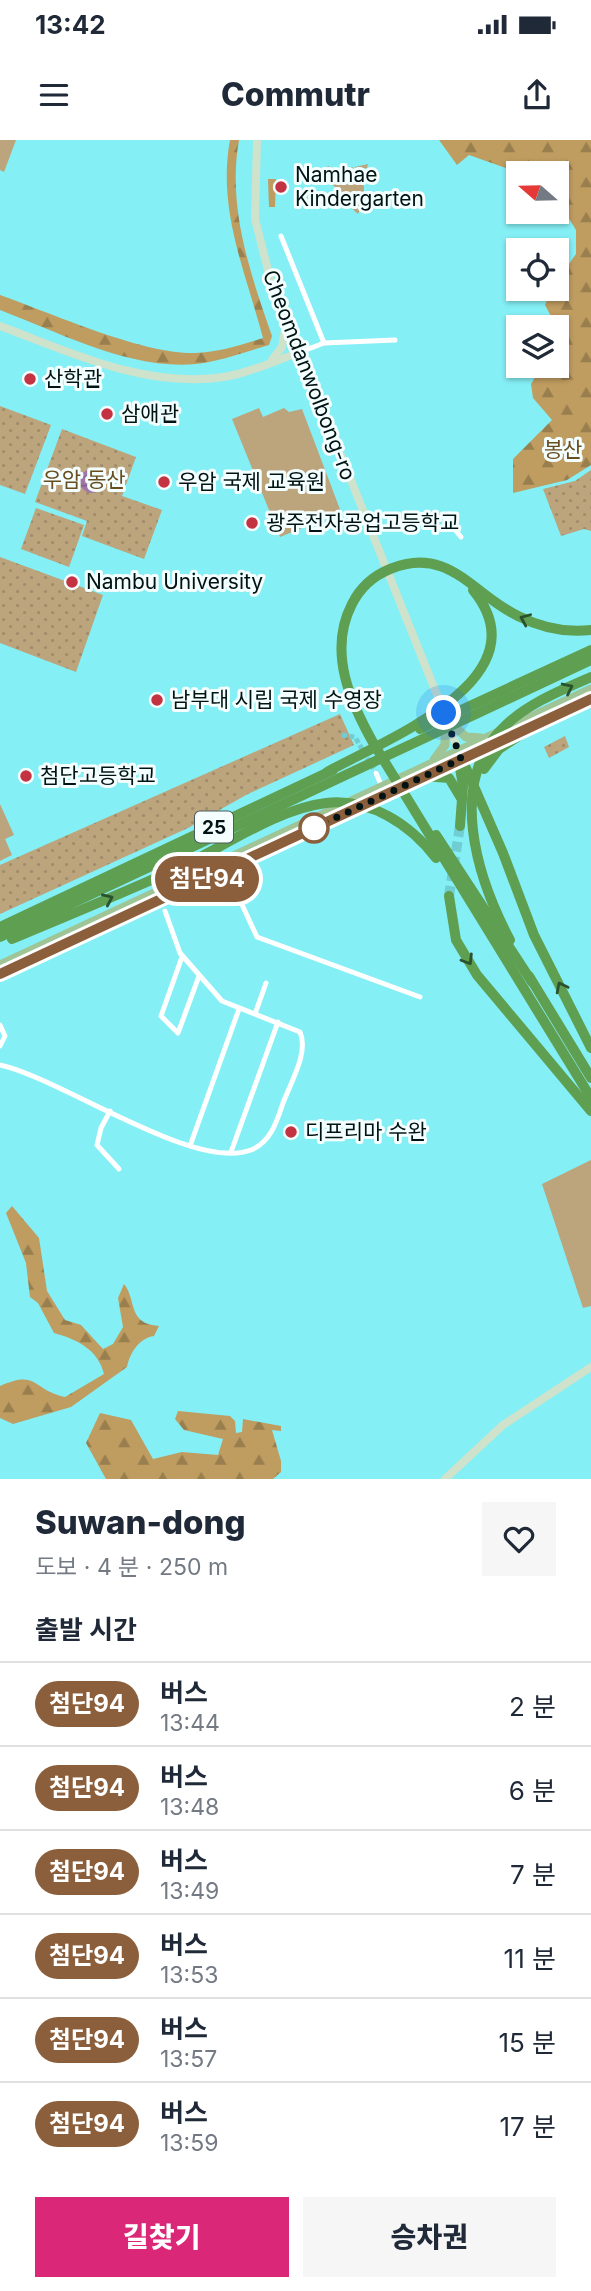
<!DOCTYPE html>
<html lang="ko">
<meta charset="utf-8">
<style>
body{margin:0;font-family:Inter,"Noto Sans KR",sans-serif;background:#f6f6f7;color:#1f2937;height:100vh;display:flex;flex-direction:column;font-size:26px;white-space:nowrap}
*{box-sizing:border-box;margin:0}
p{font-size:23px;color:#747a83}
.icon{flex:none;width:38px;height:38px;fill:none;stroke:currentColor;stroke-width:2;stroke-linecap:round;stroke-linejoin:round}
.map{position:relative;height:1339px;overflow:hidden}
.side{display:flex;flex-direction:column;background:#fff;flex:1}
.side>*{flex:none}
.badge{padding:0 14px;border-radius:23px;font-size:24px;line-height:46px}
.needle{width:46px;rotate:290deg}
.controls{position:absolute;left:506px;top:21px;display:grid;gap:14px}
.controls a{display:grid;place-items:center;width:63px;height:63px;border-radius:0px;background:#fff;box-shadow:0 2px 5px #0004;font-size:35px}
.you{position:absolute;width:35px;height:35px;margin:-18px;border:5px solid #fff;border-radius:50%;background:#1a73e8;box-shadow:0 0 0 10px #1a73e833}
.map>.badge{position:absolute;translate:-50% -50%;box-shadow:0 0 0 4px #fff}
h2{padding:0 35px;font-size:26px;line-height:63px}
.round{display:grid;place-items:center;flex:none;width:74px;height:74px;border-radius:0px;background:#f6f6f7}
.overview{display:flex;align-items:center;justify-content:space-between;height:119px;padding:0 35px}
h1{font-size:33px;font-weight:800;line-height:52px}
.button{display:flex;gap:14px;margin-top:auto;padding:14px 35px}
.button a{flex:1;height:80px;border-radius:0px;background:#db2777;color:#fff;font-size:28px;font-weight:800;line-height:80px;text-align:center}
.button a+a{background:#f6f6f7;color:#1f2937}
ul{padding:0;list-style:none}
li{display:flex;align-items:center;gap:21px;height:84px;padding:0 35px;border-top:2px solid #e0e1e3}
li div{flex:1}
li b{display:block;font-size:26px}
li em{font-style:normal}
li .badge{min-width:77px;font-weight:700;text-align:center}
.status{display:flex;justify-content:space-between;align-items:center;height:49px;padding:0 35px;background:#fff;direction:ltr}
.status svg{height:19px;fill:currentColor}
header{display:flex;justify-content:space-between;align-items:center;height:91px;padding:0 35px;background:#fff;font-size:32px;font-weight:800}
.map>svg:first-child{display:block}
.green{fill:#bca47d}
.forest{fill:url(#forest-firs)}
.park{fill:url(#park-dots)}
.water{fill:url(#water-rules)}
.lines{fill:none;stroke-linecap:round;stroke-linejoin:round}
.street-tunnel{stroke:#70ced3;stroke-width:5;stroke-dasharray:5 2.5;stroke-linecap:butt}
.highway-tunnel{stroke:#70ced3;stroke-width:10;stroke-dasharray:10 5;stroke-linecap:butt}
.street{stroke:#fff;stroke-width:5}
.secondary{stroke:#cfe2cb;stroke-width:8}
.primary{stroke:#9fc597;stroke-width:9}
.highway{stroke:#5f9f51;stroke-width:10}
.oneway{stroke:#2b522f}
.line-casing{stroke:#fff;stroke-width:16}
.line{stroke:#8b5e3c;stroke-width:10}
.walk{stroke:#001314;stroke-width:7;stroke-dasharray:0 12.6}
.poi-dot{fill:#c33342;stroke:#f5fefe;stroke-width:2.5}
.stop-dot{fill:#fff;stroke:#8b5e3c;stroke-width:3.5}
.labels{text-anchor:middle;stroke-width:6;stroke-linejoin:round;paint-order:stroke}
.shield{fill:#f5fefe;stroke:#4a5a5a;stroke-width:2}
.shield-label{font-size:19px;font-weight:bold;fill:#001314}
.poi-label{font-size:21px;fill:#001314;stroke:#f5fefe;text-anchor:start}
.street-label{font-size:21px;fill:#001314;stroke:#f5fefe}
.park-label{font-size:21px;fill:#674d1f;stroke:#f5fefe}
</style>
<div class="status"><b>13:42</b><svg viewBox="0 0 49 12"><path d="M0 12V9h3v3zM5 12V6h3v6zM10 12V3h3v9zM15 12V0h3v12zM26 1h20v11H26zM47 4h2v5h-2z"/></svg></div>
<header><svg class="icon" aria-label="menu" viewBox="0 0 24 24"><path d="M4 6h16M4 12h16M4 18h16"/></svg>Commutr<svg class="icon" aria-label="share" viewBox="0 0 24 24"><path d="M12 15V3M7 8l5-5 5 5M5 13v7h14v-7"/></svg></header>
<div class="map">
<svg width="591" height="1339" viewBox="0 0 591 1339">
<defs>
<pattern id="forest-firs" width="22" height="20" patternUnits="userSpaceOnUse" patternTransform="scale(1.75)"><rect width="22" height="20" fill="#bf9c60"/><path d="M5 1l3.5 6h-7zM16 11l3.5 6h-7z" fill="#997e4e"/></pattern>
<pattern id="park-dots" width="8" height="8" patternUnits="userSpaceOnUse" patternTransform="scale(1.75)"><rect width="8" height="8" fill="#bca47d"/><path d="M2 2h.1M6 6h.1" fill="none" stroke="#a08c6b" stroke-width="1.8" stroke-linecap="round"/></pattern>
<pattern id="water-rules" width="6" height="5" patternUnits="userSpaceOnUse" patternTransform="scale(1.75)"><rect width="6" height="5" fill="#a177aa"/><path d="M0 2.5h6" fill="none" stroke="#816089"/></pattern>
</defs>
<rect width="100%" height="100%" fill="#84eff5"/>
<g class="green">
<path d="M0 0H16L4 32 0 30Z"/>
<path d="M368 24 367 28 359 29C366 45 366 59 358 74L348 65C346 50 333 46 321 39L328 26 339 31 353 27 350 41 355 36V27Z"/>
<path d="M259 268 263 277 284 268 289 272 302 269 341 372 280 397 232 279Z"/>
<path d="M0 664 14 695 5 699 12 715 0 721Z"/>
<path d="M591 1020V1166L583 1168 542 1044Z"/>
</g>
<g class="forest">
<path d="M230 0H239C227 67 250 133 272 196L269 205C245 212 221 221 196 224 129 230 61 193 0 170V155C51 173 144 215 195 213 219 212 241 205 263 198 246 133 217 70 230 0Z"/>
<path d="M439 0H591V325L567 340 513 353V319L552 280 533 258 531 244 542 226H556L557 203 561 195 545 165 552 149H556L557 141 576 114V90L557 59 556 33H520L469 15 457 25Z"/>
<path d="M268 39H276L275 67H269Z"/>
<path d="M12 1066 39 1098 47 1151 65 1180 81 1185 103 1209 113 1204 123 1187 118 1158 124 1144C137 1160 127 1184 159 1186L154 1196C139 1198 130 1213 127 1227L71 1267 13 1284 0 1278V1246C38 1229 32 1250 65 1257L104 1234C98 1209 76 1199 54 1193L38 1163 30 1157 26 1123 6 1073Z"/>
<path d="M178 1271 230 1276 235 1281 236 1293 242 1292 243 1279 281 1286V1291L272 1290 281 1321V1332L273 1339H106L86 1303 100 1273 131 1280 153 1319 182 1312 218 1315 223 1299 184 1290 175 1279Z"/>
</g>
<g class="park">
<path d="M0 266 51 285 25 354 0 345Z"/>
<path d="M62 289 136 317 122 356 162 370 144 419 82 396 87 381 35 362Z"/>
<path d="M591 330V391L584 389 561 396 543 349 575 341Z"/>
<path d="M36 368 84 385 69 427 21 409Z"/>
<path d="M0 417 103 455 76 532 0 503Z"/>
<path d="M340 574 354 605 246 655 188 688 0 774V725Z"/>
<path d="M565 596 569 607 549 618 544 607Z"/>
</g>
<circle class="water" cx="92" cy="341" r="12"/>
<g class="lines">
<path class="street-tunnel" d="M342 595 355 597 376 633"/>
<path class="highway-tunnel" d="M449 756 460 686"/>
<g class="street">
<path d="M281 96 324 203"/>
<path d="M298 213 324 203 395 200"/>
<path d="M449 374V382L461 397"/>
<path d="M376 633 382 647"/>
<path d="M226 730 257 797 420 857"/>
<path d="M182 817 161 876 178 893 199 836"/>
<path d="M255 874 266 843"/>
<path d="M0 885 5 896 0 906"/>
<path d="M0 925C63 939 194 1032 251 1010 271 1002 277 981 283 963 291 942 309 912 300 892L222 861 180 813 165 771"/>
<path d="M110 971 101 988 97 1005 119 1029"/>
<path d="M190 1006 239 869"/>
<path d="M231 1012 278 882"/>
</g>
<g class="secondary">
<path d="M257 0 255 79 270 138 443 570"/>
<path d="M0 186C70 212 139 246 216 238 244 235 272 222 298 213"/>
<path d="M272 220 282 207 286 184"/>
<path d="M447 583 461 616"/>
<path d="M445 1339 503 1285 591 1227"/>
</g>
<g class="primary">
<path d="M449 581 466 597 481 598"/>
<path d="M535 585 591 559"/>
<path d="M434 620 445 605V582"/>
<path d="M0 825 591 549"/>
<path d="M0 834 516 594"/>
</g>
<g class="highway">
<path d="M591 490C566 493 540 487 518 476 472 454 449 405 390 429 373 436 360 448 352 464 327 512 351 564 375 606L591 958"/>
<path d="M420 589 591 510"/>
<path d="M462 619 503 713 534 795 591 908"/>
<path d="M484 629 499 609 539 583"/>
<path d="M327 632C384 600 546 539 473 450"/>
<path d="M424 636 449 638 461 658"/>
<path d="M460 686 463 646 460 628"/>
<path d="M436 695 532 842"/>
<path d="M449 756 456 800 477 835 591 971"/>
<path d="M0 787 333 630"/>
<path d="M0 797 591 520"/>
<path d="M12 799C71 774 131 750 189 723 229 703 281 668 326 663 370 658 410 684 436 718"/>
<path d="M510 800C477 738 445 639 507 584 531 562 562 550 591 537"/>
<path d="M529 836 591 938"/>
</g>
</g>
<defs><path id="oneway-chevron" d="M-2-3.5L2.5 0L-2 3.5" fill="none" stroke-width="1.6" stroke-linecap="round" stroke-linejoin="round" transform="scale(1.75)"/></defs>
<g class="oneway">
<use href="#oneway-chevron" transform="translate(525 479) rotate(-157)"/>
<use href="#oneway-chevron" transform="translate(568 548) rotate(-26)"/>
<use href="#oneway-chevron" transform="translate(108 759) rotate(-24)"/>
<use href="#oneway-chevron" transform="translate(468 820) rotate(58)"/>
<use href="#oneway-chevron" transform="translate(561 847) rotate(-117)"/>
</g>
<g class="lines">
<defs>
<path id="line" d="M0 834 591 559"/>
</defs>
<use href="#line" class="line-casing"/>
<use href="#line" class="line"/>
<path class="walk" d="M314 688 461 619 444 573"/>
</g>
<g class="poi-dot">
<circle cx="281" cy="47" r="7"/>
<circle cx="30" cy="239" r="7"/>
<circle cx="107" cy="274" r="7"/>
<circle cx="164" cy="342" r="7"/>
<circle cx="252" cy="383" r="7"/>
<circle cx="72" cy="442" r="7"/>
<circle cx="157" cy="560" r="7"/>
<circle cx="26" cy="636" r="7"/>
<circle cx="291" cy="992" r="7"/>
</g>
<circle class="stop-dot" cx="314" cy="688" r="14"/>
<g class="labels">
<rect class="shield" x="195" y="671.5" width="38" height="31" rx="5"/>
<g class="shield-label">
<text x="214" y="694">25</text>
</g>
<g class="poi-label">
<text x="295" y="42">Namhae<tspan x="295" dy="24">Kindergarten</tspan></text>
<text x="44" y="246">산학관</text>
<text x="121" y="281">삼애관</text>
<text x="178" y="349">우암 국제 교육원</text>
<text x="266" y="390">광주전자공업고등학교</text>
<text x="86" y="449">Nambu University</text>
<text x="171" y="567">남부대 시립 국제 수영장</text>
<text x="40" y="643">첨단고등학교</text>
<text x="305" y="999">디프리마 수완</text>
</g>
<g class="street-label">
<text transform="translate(309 235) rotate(69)" y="7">Cheomdanwolbong-ro</text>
</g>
<g class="park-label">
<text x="563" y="317">봉산</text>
<text x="84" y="347">우암 동산</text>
</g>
</g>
</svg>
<div class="controls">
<a><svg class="needle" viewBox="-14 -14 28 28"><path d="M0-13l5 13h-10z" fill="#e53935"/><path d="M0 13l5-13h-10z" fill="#747a83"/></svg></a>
<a><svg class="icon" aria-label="locate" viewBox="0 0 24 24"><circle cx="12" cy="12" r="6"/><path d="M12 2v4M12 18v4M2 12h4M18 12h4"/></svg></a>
<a><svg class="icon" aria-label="layers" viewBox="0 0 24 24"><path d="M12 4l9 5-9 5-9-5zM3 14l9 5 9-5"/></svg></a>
</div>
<div class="you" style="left:444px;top:573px"></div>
<b class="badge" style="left:207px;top:739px;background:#8b5e3c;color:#fff">첨단94</b>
</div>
<section class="side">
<div class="overview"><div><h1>Suwan-dong</h1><p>도보 · 4 분 · 250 m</p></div><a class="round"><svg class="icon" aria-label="heart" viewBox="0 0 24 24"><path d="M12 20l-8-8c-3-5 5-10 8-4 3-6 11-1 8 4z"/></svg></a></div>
<h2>출발 시간</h2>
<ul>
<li><span class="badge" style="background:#8b5e3c;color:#fff">첨단94</span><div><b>버스</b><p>13:44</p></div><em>2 분</em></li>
<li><span class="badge" style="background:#8b5e3c;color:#fff">첨단94</span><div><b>버스</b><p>13:48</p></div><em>6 분</em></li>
<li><span class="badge" style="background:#8b5e3c;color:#fff">첨단94</span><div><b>버스</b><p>13:49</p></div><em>7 분</em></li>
<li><span class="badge" style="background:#8b5e3c;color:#fff">첨단94</span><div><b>버스</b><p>13:53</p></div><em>11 분</em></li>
<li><span class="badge" style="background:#8b5e3c;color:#fff">첨단94</span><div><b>버스</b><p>13:57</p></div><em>15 분</em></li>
<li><span class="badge" style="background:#8b5e3c;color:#fff">첨단94</span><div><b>버스</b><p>13:59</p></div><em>17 분</em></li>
</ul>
<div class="button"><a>길찾기</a><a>승차권</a></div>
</section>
